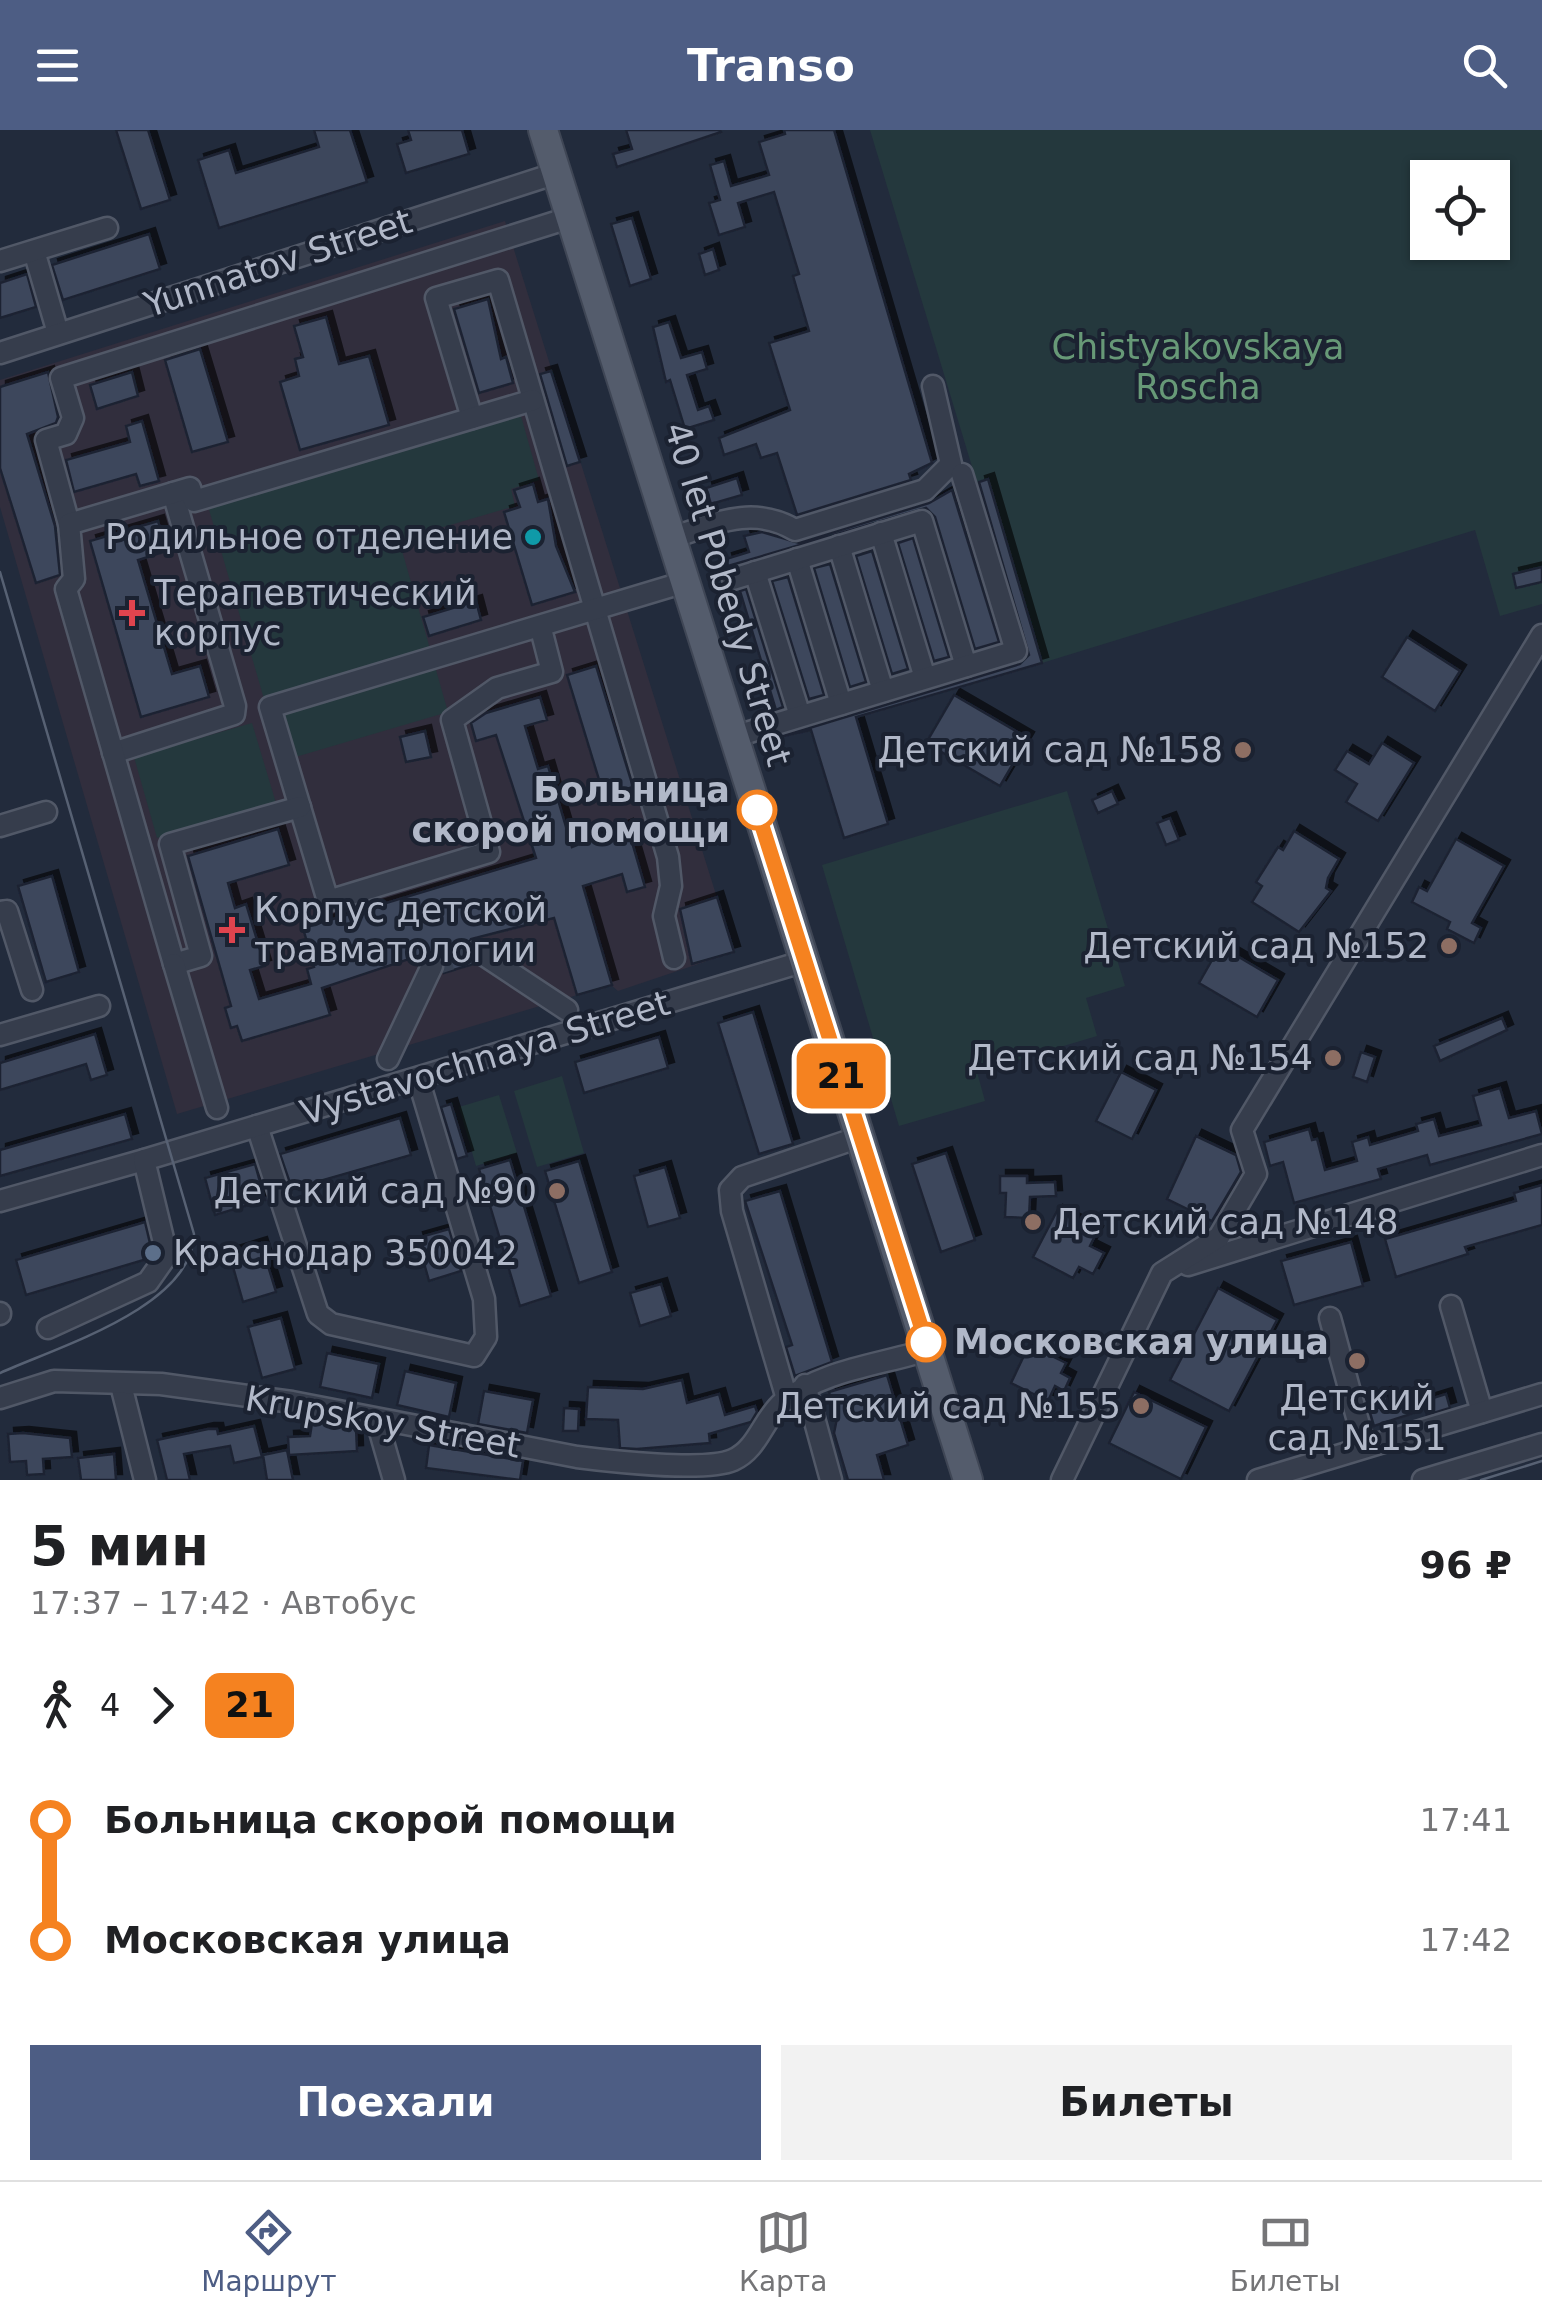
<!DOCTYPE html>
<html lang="ru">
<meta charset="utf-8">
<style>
body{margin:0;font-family:"DejaVu Sans",sans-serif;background:#f2f2f2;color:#202124;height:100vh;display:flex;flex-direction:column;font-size:38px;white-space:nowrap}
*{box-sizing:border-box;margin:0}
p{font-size:32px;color:#757577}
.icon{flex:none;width:55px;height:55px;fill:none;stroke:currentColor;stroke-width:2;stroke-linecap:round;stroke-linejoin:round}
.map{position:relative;height:1350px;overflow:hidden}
.details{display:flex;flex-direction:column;background:#fff;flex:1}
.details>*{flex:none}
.badge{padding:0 20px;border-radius:15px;font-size:35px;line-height:65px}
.controls{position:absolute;left:1410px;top:30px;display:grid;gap:20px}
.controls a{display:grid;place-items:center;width:100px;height:100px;border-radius:0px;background:#fff;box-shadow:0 2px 8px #0004;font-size:50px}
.map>.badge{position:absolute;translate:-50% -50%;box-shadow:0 0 0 5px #fff}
.legs{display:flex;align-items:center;gap:15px;height:110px;padding:0 30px;font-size:32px}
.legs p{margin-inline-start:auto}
.overview{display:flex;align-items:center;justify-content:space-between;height:170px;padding:0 30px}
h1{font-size:55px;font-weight:700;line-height:75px}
.action{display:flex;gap:20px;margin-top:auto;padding:20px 30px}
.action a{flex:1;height:115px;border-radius:0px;background:#4d5d84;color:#fff;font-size:40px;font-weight:700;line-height:115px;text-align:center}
.action a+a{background:#f2f2f2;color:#202124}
ul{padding:0 30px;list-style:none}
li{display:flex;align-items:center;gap:35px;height:120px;font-size:38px}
li i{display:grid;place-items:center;width:15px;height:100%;margin:0 12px;background:currentColor}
li i::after{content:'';width:25px;height:25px;margin:-12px;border:8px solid;border-radius:50%;background:#fff}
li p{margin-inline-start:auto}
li:first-child i{background:linear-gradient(#0000 50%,currentColor 0)}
li:last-child i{background:linear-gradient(currentColor 50%,#0000 0)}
header{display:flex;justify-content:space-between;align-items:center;height:130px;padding:0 30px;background:#4d5d84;color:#fff;font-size:45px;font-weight:700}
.tabs{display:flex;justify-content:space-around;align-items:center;height:140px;border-top:2px solid #e0e0e0;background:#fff;font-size:28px;color:#757577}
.tabs a{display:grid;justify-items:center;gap:5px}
.tabs .on{color:#4d5d84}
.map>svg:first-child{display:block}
.medical{fill:#312e3d}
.green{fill:#24383d;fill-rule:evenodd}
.building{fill:#3e475c;stroke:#1d2433;stroke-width:2.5;filter:url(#shadow)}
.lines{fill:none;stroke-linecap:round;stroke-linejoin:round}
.minor-tunnel{stroke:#374051;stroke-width:20;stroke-dasharray:20 10;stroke-linecap:butt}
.minor-casing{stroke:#515867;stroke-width:25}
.major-casing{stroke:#3f4655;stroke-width:32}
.minor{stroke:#363d4c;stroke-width:20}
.major{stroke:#545c6c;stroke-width:28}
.tram{stroke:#576173;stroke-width:2.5}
.line-1-casing{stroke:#fff;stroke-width:22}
.line-1{stroke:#f58220;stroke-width:15}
.culture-dot{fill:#0f9aa8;stroke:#1b2231;stroke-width:4}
.health-dot{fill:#e0444e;stroke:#1b2231;stroke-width:4}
.education-dot{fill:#8d6e63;stroke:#1b2231;stroke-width:4}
.stop-1-dot{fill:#fff;stroke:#f58220;stroke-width:5}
.service-dot{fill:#5c6f8a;stroke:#1b2231;stroke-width:4}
.labels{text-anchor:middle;stroke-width:8;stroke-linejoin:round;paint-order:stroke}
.street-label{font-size:35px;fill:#b1b8c8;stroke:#1b2231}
.park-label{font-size:35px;fill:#679977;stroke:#1b2231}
.poi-label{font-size:35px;fill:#b1b8c8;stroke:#1b2231;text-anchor:end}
.stop-label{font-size:35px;font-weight:bold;fill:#b1b8c8;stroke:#1b2231;text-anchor:end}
</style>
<header><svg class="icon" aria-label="menu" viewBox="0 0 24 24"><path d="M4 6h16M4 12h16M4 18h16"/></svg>Transo<svg class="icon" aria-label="search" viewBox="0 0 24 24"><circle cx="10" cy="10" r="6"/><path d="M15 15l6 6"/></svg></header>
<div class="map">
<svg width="1542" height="1350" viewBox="0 0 1542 1350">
<defs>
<filter id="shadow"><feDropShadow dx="6" dy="-6" stdDeviation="0" flood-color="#0009"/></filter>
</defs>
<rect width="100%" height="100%" fill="#222b3c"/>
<path class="medical" d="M505 91 734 822 618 861 611 855 177 984 0 377V250Z"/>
<g class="green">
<path d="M870 0H1542V437L1513 445 1517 458 1542 452V474L1500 486 1475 400 1042 533 988 350 977 353ZM1428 48H1492V112H1428Z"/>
<path d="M521 286 539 350 511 359 515 376 399 410 448 582 282 631 208 376Z"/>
<path d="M252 593 276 673 157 708 134 627Z"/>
<path d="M1067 661 1125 856 1086 868 1097 906 977 942 985 971 899 996 822 735Z"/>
<path d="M562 946 584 1023 537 1037 514 961Z"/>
<path d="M499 965 517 1023 476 1036 459 977Z"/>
</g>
<g class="building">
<path d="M116 0H148L170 70 141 79Z"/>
<path d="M314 0H350L367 52 219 98 198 30 229 20 236 43 319 17Z"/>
<path d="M408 0H462L469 24 406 43 397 14 411 10Z"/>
<path d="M626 0H720L721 2 617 37 613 24 632 19Z"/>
<path d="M784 0H834L932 333 909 344 911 350 797 385 777 323 761 328 756 314 724 325 719 308 790 280 769 213 809 201 793 146 799 144 774 62 738 73 745 97 719 105 709 73 720 70 710 35 724 31 731 56 769 45 759 12 785 4Z"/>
<path d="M632 88 651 149 630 156 611 94Z"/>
<path d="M149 104 160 139 63 170 52 135Z"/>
<path d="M713 119 719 140 705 145 699 124Z"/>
<path d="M27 144 36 177 0 188V153Z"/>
<path d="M488 169 501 229 506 227 513 253 479 263 454 179Z"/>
<path d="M326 187 339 234 369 226 389 295 300 320 280 252 299 246 295 229 303 227 294 196Z"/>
<path d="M669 192 681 228 702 222 707 239 687 245 698 280 709 276 714 290 685 299 670 250 666 252 653 197Z"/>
<path d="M200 219 228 312 192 322 165 230Z"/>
<path d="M551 241 580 332 567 336 540 244Z"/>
<path d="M48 242 58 287 56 293 27 304 55 396 60 445 36 453 0 338V257Z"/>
<path d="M132 242 138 266 97 279 90 255Z"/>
<path d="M142 291 159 351 140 356 136 344 74 362 66 330 130 312 126 296Z"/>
<path d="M737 348 742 365 711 374 706 358Z"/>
<path d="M988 349 1042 533 856 587 888 694 844 708 811 600 783 606 1020 534 1029 525 979 352Z"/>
<path d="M533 354 538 372 548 369 556 416 575 462 532 475 504 382 520 377 514 360Z"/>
<path d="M952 360 999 512 975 519 935 387 926 378 728 436 726 429 749 422 744 406 762 402 799 413 929 373Z"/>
<path d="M158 391 167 421 138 430 172 544 200 536 209 567 141 587 90 411Z"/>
<path d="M913 408 949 527 934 531 898 413Z"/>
<path d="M872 421 908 539 892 544 856 426Z"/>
<path d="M830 434 866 552 850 557 814 438Z"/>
<path d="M1542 437V452L1516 458 1513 444Z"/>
<path d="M788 447 824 565 809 569 772 451Z"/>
<path d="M746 459 783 577 776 580 740 461Z"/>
<path d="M476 471 481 490 429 506 423 487Z"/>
<path d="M1407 507 1460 541 1435 581 1382 547Z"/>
<path d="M596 536 633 657 604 666 567 545Z"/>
<path d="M954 565 1028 608 1000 656 926 613Z"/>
<path d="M540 567 547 590 525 596 538 639 548 636 572 717 627 695 645 757 627 762 622 744 583 756 612 855 577 865 554 788 471 809 464 821 473 834 444 843V829L430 822 322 858 330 885 242 911 237 896 231 898 225 878 231 876 188 726 278 699 289 735 228 753 235 778 246 774 265 836 250 840 259 869 311 854 307 839 314 837 303 798 536 728 496 605 476 611 471 593 486 583Z"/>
<path d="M425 601 431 627 406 632 400 607Z"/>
<path d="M1382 613 1414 633 1378 691 1346 672 1357 654 1335 640 1347 621 1369 634Z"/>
<path d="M1112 661 1118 674 1098 683 1092 670Z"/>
<path d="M1170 688 1179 710 1166 715 1157 693Z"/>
<path d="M1294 701 1339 729 1328 748 1326 758 1331 761 1299 802 1252 772 1262 756 1256 752 1278 717 1283 720Z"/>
<path d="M1456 709 1504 736 1472 793 1481 798 1474 813 1447 799 1450 792 1412 772 1419 757 1427 761Z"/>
<path d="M52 746 79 842 46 852 18 756Z"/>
<path d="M717 767 734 822 692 834 680 779Z"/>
<path d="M1220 816 1278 850 1257 887 1199 853Z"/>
<path d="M753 882 793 1014 759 1024 718 893Z"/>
<path d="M1502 888 1507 900 1440 931 1434 916Z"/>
<path d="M95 904 107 945 91 950 86 934 0 960V933Z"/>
<path d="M659 907 668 938 584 963 575 932Z"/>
<path d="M1361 922 1375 927 1367 952 1353 947Z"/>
<path d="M1121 942 1156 960 1132 1009 1096 991Z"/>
<path d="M1500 958 1509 988 1536 981 1542 1004 1430 1035 1427 1025 1378 1039 1381 1049 1294 1073 1283 1032 1270 1036 1264 1012 1309 999 1312 1010 1317 1009 1325 1040 1357 1031 1352 1012 1368 1007 1370 1015 1418 1001 1416 994 1434 989 1439 1006 1481 995 1473 966Z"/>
<path d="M451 974 467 1026 457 1029 441 977Z"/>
<path d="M125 984 132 1009 0 1046V1020Z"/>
<path d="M400 988 411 1025 292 1059 280 1024Z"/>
<path d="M1196 1006 1236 1025 1241 1042 1212 1091 1167 1069Z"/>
<path d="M946 1023 975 1110 941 1122 912 1034Z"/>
<path d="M510 1030 551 1166 520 1176 479 1039Z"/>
<path d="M579 1031 612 1142 579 1153 545 1041Z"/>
<path d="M255 1034 265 1070 215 1085 205 1048Z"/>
<path d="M665 1037 680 1088 648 1097 634 1046Z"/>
<path d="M1000 1046H1027V1053L1055 1052 1056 1066 1030 1067 1029 1088 1005 1087 1006 1063H1000Z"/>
<path d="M1542 1055V1095L1465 1117 1468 1124 1396 1147 1385 1109 1516 1071 1514 1063Z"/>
<path d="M780 1061 832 1232 795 1246 786 1217 792 1215 745 1071Z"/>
<path d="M1057 1081 1097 1102 1090 1116 1104 1123 1093 1144 1079 1137 1073 1148 1033 1127Z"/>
<path d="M145 1092 152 1122 147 1129 26 1165 16 1130Z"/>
<path d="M449 1099 461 1141 429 1151 417 1108Z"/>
<path d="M1351 1112 1363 1156 1294 1175 1281 1131Z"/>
<path d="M261 1113 276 1162 243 1172 229 1123Z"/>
<path d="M661 1154 671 1186 640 1196 630 1163Z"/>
<path d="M1218 1158 1277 1190 1229 1281 1170 1250Z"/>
<path d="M281 1188 295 1239 262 1248 248 1197Z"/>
<path d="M1029 1215 1066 1233 1061 1243 1070 1248 1064 1261 1055 1256 1048 1271 1011 1253Z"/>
<path d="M327 1223 379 1234 372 1268 320 1257Z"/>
<path d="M405 1241 456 1253 449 1287 397 1275Z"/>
<path d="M887 1245 908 1315 877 1325 884 1350H848L834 1303 837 1288 829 1262Z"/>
<path d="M682 1250 687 1273 719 1264 725 1285 755 1276 757 1282 751 1292 709 1304 710 1313 637 1319 620 1318 618 1290 586 1289 588 1257 643 1259Z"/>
<path d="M484 1261 533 1270 527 1303 478 1294Z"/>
<path d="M1134 1262 1206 1297 1181 1349 1109 1313Z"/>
<path d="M1385 1263 1389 1276 1413 1268 1417 1282 1374 1296 1366 1269Z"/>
<path d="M1446 1264 1450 1278 1427 1285 1423 1271Z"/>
<path d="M564 1278 579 1279 578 1301H563Z"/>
<path d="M325 1292 356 1298 357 1321 289 1325 288 1307 310 1306 312 1293Z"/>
<path d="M254 1296 262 1327 234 1333 230 1316 184 1324 190 1350H167L157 1310 208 1299H217L218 1304Z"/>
<path d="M23 1303 70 1308 72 1327 43 1329 44 1344 27 1345 26 1331 10 1332 8 1304Z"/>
<path d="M429 1315 523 1331 520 1350 426 1338Z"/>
<path d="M287 1320 293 1350H267L263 1325Z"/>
<path d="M114 1324 116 1350H81L78 1328Z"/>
</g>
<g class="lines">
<path class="minor-tunnel" d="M432 836 478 821"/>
<defs>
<g id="minor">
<path d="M34 121 58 203"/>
<path d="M0 131 107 98"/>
<path d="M0 223 557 43"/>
<path d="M472 288 436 168 498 150 668 727 671 756 664 786 674 828"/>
<path d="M69 394 46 310 66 304 73 288 61 248 556 92"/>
<path d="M881 403 925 548"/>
<path d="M672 408C716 393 753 375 795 400L925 360 951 334 933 256"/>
<path d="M839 416 883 561"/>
<path d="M797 429 841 574"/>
<path d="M755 442 800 586"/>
<path d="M733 449 922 391 966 536"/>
<path d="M541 499 552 542 497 558 452 590 489 722 328 771 270 577 685 452"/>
<path d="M733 607 1016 521 962 344"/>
<path d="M113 623 234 584 235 576 173 363"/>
<path d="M300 677 170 714 201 826 174 834 66 459 74 449 69 394 190 358 194 371 533 270"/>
<path d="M0 696 46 682"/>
<path d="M0 782 7 781 32 860"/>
<path d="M478 821 567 880"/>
<path d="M174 834 217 978"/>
<path d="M0 905 99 876"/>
<path d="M388 929 432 836"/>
<path d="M257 996 318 1184 331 1194 474 1226 486 1207 484 1169 418 948"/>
<path d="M0 1071 144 1030"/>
<path d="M1188 1135 1542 1025"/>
<path d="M1451 1176 1482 1282"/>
<path d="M0 1183V1184"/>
<path d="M1330 1188 1365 1317"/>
<path d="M48 1198 148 1152 167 1125 144 1030 805 831"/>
<path d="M121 1255 145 1350"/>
<path d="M805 1255 831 1350"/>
<path d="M0 1268 54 1251 161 1254 292 1272 577 1327C609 1331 706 1342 733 1330 758 1319 763 1289 783 1272 818 1243 870 1236 913 1224"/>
<path d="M787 1269 732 1081 730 1060 742 1047 845 1012"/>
<path d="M377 1291 394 1350"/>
<path d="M1062 1350 1162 1143 1219 1107 1256 1044 1242 1000 1542 505"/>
<path d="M1258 1350 1542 1264"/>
<path d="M1423 1350 1542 1314"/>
</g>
<path id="major" d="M543 0 968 1350"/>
</defs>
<use href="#minor" class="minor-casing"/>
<use href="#major" class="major-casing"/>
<use href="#minor" class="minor"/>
<use href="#major" class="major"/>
<g class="tram">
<path d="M0 442 194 1104C193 1177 57 1217 0 1243"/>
<path d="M1481 1350 1542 1331"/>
</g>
</g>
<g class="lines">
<defs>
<path id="line-1" d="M757 680 926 1212"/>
</defs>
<use href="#line-1" class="line-1-casing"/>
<use href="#line-1" class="line-1"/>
</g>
<circle class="culture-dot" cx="533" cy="407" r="10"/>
<g class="health-dot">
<path d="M127 468h10v10h10v10h-10v10h-10v-10h-10v-10h10z"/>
<path d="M227 785h10v10h10v10h-10v10h-10v-10h-10v-10h10z"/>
</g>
<g class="education-dot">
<circle cx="1243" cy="620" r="10"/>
<circle cx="1449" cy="816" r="10"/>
<circle cx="1333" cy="928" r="10"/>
<circle cx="557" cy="1061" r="10"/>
<circle cx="1033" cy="1092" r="10"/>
<circle cx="1357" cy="1231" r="10"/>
<circle cx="1141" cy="1276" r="10"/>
</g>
<g class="stop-1-dot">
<circle cx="757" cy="680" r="18"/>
<circle cx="926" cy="1212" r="18"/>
</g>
<circle class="service-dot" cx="153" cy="1123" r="10"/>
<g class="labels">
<g class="street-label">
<text transform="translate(278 133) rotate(-18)" y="12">Yunnatov Street</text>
<text transform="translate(728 464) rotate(73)" y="12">40 let Pobedy Street</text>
<text transform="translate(485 928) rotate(-17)" y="12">Vystavochnaya Street</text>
<text transform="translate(383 1292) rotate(10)" y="12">Krupskoy Street</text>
</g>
<g class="park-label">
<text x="1198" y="229">Chistyakovskaya<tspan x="1198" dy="40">Roscha</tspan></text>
</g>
<g class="poi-label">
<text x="513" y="419">Родильное отделение</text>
<text x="154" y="475" text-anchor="start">Терапевтический<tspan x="154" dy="40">корпус</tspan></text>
<text x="1223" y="632">Детский сад №158</text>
<text x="254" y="792" text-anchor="start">Корпус детской<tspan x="254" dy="40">травматологии</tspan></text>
<text x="1429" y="828">Детский сад №152</text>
<text x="1313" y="940">Детский сад №154</text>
<text x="537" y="1073">Детский сад №90</text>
<text x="1053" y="1104" text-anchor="start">Детский сад №148</text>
<text x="173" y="1135" text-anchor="start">Краснодар 350042</text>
<text x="1357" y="1280" text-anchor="middle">Детский<tspan x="1357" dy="40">сад №151</tspan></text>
<text x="1121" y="1288">Детский сад №155</text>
</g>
<g class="stop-label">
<text x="730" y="672">Больница<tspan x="730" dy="40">скорой помощи</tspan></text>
<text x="954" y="1224" text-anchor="start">Московская улица</text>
</g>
</g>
</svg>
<div class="controls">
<a><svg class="icon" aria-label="locate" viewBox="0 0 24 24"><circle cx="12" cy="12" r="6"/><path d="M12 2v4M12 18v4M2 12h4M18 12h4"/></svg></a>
</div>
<b class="badge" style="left:841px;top:946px;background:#f58220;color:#111">21</b>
</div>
<section class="details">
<div class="overview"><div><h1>5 мин</h1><p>17:37 – 17:42 · Автобус</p></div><b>96 ₽</b></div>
<div class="legs"><svg class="icon" aria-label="walk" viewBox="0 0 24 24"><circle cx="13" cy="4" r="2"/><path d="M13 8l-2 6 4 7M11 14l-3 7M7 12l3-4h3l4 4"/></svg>4<svg class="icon" aria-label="forward" viewBox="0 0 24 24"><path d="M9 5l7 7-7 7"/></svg><b class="badge" style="background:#f58220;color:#111">21</b></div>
<ul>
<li><i style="color:#f58220"></i><b>Больница скорой помощи</b><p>17:41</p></li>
<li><i style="color:#f58220"></i><b>Московская улица</b><p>17:42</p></li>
</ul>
<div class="action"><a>Поехали</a><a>Билеты</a></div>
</section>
<nav class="tabs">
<a class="on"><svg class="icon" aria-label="directions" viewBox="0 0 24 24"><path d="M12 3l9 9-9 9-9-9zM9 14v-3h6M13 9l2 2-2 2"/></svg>Маршрут</a>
<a><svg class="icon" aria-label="map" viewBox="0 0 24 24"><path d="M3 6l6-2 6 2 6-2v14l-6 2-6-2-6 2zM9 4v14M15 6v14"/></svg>Карта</a>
<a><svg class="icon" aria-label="tickets" viewBox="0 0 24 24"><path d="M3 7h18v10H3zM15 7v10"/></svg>Билеты</a>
</nav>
